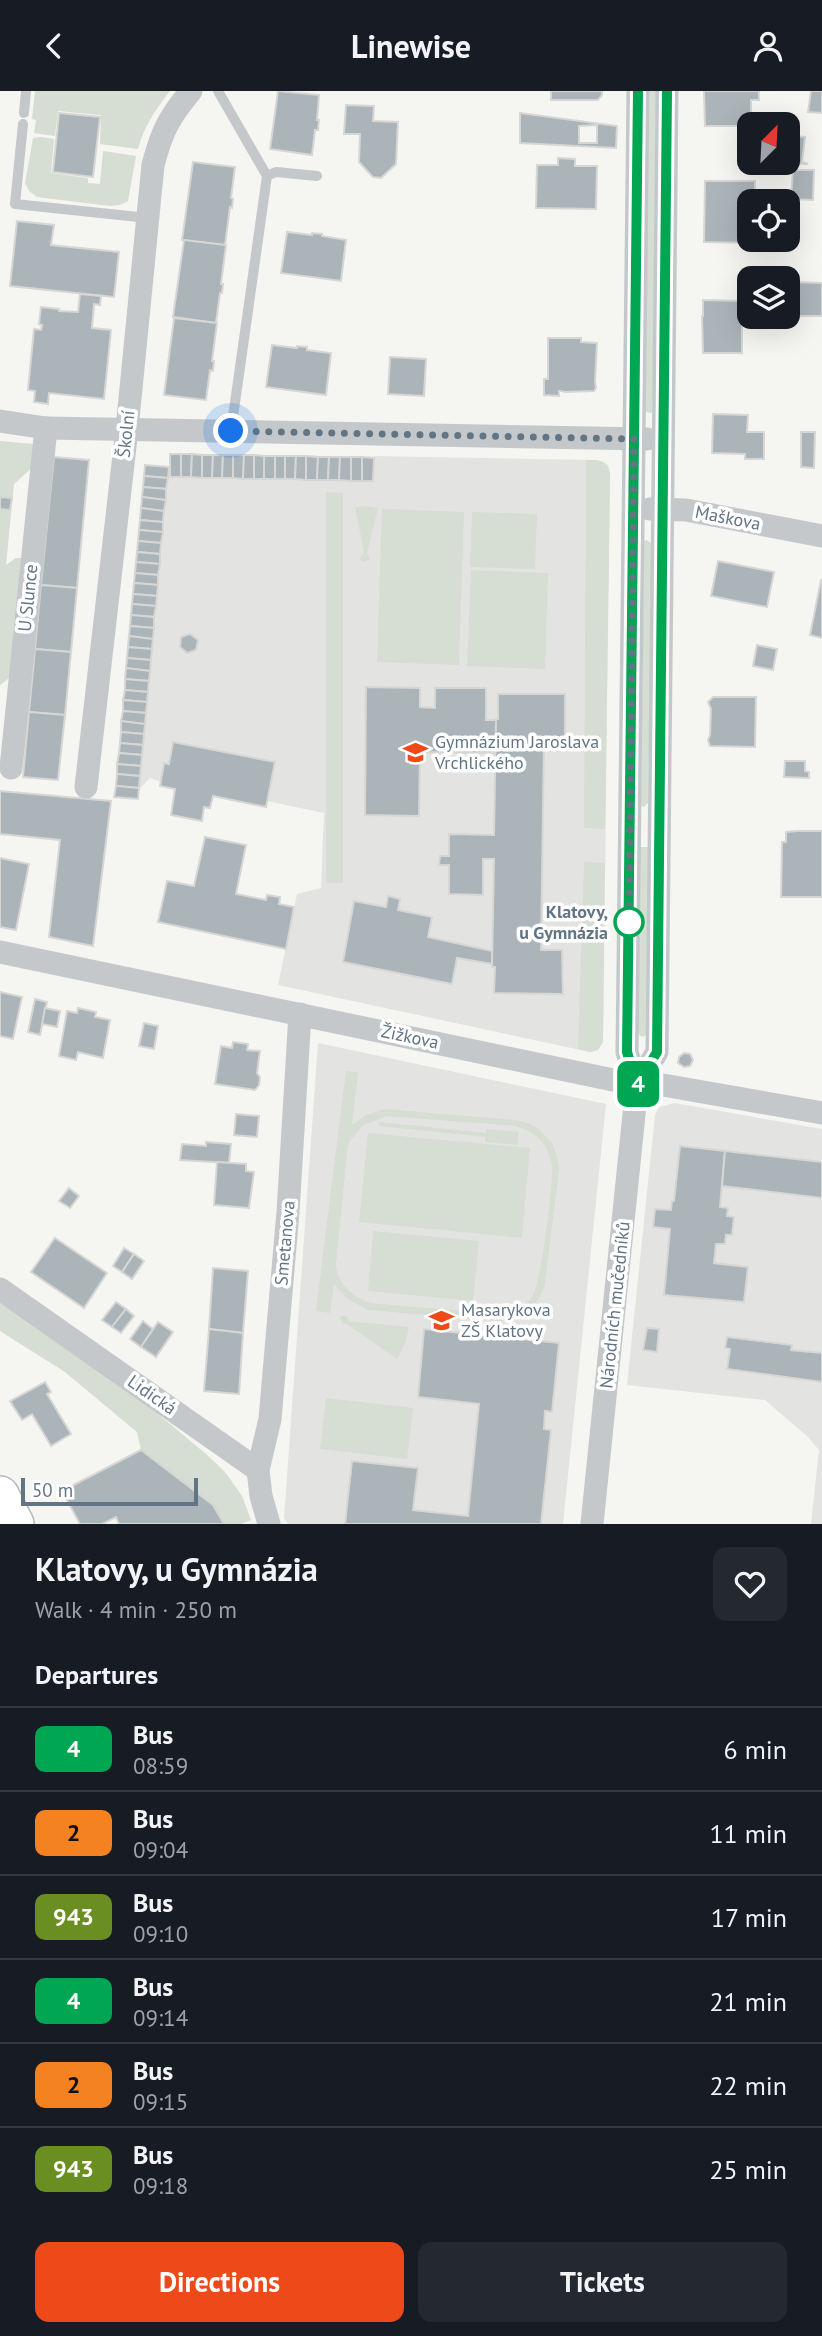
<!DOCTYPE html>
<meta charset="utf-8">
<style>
body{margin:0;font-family:"PT Sans",sans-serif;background:#242831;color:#f1f3f6;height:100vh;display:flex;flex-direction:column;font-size:26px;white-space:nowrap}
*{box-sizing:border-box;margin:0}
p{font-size:23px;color:#9ea1a6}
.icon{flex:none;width:38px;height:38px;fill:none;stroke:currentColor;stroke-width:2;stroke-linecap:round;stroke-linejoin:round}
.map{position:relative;height:1433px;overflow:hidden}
.drawer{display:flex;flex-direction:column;background:#171b24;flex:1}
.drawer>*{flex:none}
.badge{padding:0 14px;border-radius:10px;font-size:24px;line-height:46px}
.needle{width:46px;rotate:24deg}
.fabs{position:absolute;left:737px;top:21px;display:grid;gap:14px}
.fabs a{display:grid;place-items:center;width:63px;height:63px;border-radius:14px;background:#171b24;box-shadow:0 7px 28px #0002;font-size:35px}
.scale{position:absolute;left:21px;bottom:18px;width:177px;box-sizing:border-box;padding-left:7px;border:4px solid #627584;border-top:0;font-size:19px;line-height:24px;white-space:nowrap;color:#627584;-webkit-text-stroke:5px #fff;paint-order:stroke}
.you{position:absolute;width:35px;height:35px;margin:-18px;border:5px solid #fff;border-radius:50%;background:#1a73e8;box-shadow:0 0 0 10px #1a73e833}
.map>.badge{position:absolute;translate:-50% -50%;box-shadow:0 0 0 4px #fff}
h2{padding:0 35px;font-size:26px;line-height:63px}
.round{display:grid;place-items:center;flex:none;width:74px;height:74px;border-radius:14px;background:#242831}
.overview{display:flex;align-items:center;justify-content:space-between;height:119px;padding:0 35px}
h1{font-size:33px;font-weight:800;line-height:52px}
.primary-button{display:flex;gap:14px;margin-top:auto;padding:14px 35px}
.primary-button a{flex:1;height:80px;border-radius:14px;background:#ee4918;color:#fff;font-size:28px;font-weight:800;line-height:80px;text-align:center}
.primary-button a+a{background:#242831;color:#f1f3f6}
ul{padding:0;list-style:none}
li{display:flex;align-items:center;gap:21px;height:84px;padding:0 35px;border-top:2px solid #363941}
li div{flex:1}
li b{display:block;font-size:26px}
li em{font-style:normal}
li .badge{min-width:77px;font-weight:700;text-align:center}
header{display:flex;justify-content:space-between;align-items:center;height:91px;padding:0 35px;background:#171b24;font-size:32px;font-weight:800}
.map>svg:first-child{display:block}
.built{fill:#e3e4e2}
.green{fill:#d6ddd2;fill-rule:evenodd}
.building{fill:#abb4b9;stroke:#d6d6d4;stroke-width:2;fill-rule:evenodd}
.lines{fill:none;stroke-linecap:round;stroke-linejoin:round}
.primary-casing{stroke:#b5b9bd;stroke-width:40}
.lane{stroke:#c4c8cb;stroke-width:10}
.street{stroke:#c4c8cb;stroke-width:23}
.primary{stroke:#fff;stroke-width:37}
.line-casing{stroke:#fff;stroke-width:16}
.line{stroke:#00a651;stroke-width:10}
.walk{stroke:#627584;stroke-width:7;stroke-dasharray:0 12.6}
.stop-dot{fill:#fff;stroke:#00a651;stroke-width:3.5}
.labels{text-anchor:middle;stroke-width:7;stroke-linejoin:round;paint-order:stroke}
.street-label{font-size:18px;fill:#627584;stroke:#fff}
.poi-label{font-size:18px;fill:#627584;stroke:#fff;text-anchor:start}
.stop-label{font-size:18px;font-weight:bold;fill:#627584;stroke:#fff;text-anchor:end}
</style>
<header><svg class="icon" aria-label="back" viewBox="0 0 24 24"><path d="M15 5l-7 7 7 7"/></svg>Linewise<svg class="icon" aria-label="person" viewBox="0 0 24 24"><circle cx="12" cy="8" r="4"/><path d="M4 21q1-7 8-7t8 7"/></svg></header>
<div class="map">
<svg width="822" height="1433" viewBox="0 0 822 1433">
<rect width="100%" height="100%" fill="#f5f5f1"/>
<g class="built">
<path d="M374 365 597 369 608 374 610 382 603 951 598 959 590 961 278 894 297 803 321 797 324 722 267 710 275 672 173 651 169 673 164 672 161 691 150 687 139 698 168 386 373 390Z"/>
<path d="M318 952 606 1013 563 1433H288L284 1427Z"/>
<path d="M675 1012 822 1038V1433H811L819 1359 807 1345 765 1309 627 1294 655 1024 659 1016Z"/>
</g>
<g class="green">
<path d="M35 0H170C156 18 144 35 138 58L100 53 101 24 58 20 55 45 34 42 36 29 32 28Z"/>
<path d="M647 0H656L653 317 652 322 646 321Z"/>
<path d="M41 46 54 48 51 82 88 87V92L100 93 103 60 136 65 128 110 120 114 110 115 37 106 29 100 25 92 33 47Z"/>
<path d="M0 350 33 353 35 363 34 375 14 393 6 474 16 467H25L14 583 0 594Z"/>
<path d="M586 369C598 369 607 368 610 382L605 738 584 737Z"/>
<path d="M326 401 343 402V792H326Z"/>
<path d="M365 415 378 417 367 462 370 469 363 471 360 468 364 461 355 416Z"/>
<path d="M382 418 464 421 459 574 377 571Z"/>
<path d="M472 421 537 423 535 478 470 476Z"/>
<path d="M647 449 652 453 648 712 644 716 641 715 644 450Z"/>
<path d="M471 479 548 482 545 578 467 575Z"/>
<path d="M639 756H649L647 943 643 946 639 944 638 940Z"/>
<path d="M584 771 605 772 603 951 598 959 590 961 578 958Z"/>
<path d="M346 980 358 981 352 1034 366 1024 385 1018 516 1029 528 1032 538 1037 552 1052 558 1069 559 1078 544 1198 533 1217 526 1223 518 1227 500 1230 368 1219 346 1207 334 1193 330 1222 316 1220ZM386 1025 515 1035C530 1039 542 1046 548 1061 550 1066 552 1072 552 1077 553 1096 541 1193 532 1206 524 1218 513 1222 499 1223L370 1212C352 1205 337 1193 336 1173L348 1053 362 1035Z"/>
<path d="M379 1031 486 1042 487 1038 519 1041 518 1054 485 1051V1046L379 1035Z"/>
<path d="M368 1042 530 1057 522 1147 359 1131Z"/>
<path d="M373 1140 479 1150 473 1210 368 1200Z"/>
<path d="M0 1212 134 1303 206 1363 225 1381 242 1405 251 1429 241 1433H224L213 1414 141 1359 137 1341 65 1281 0 1240Z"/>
<path d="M342 1225H346L349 1230 409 1236 405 1253 397 1268 347 1233H343L340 1228Z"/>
<path d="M326 1307 413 1317 407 1368 320 1358Z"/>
</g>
<g class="building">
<path d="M278 0 319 4 317 29H319L318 39H315L312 64 270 58Z"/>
<path d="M551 0H602V4L598 9H551Z"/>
<path d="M704 0H759V9H751V33L749 35H705Z"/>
<path d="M811 0H822V22L808 21Z"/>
<path d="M346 14 374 15 373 30 398 31 396 73 381 87 373 86 359 71 360 43H344Z"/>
<path d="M59 22 100 26 93 86 53 81Z"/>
<path d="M520 22 617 35 616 57 520 52ZM597 34V52H579V35Z"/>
<path d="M790 45 805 46 802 71 808 73 786 72 789 71Z"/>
<path d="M558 67 575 68V75H597L596 118 536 117 537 74H558Z"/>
<path d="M193 71 235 76 231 107 233 108 232 117 230 116 225 154 182 149Z"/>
<path d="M793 79H814L813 109 791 108Z"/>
<path d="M705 90H755V110H749V149H753V152L704 151Z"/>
<path d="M17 130 54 134 51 154 119 161 114 206 10 195Z"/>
<path d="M287 141 312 144V142L322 143V145L346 149 341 190 281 182Z"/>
<path d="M184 149 226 154 221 193H223L222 202H220L216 232 173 226Z"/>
<path d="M794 191 822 192V225H794Z"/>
<path d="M80 203 101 205 100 214 94 213 92 237 111 239 104 308 49 302 48 313 34 311 35 300 28 299 34 238 41 239 42 234 39 233 41 216 59 218V220L78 221Z"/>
<path d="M703 209 742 210V262H703L702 225H703Z"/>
<path d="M174 227 217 232 212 270H214L213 280 210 279 206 309 164 304Z"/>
<path d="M548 247H581V251L597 252 595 291 596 297 594 300 565 301 561 300H559V305L544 304V288H548Z"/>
<path d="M272 254 297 257V255L307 256V259L331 262 326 304 266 296Z"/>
<path d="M390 266 426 268 424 305 388 303Z"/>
<path d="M713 323 748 324 747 341H764V368H745V363L712 362Z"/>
<path d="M801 341H815L814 377 801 376Z"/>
<rect x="170" y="363" width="11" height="23"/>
<path d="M181 363H192L191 386H181Z"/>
<path d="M192 363 202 364V387L191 386Z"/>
<path d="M202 364H213L212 387H202Z"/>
<path d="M213 364H223L222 387H212Z"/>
<path d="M223 364H233V387H222Z"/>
<path d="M233 364H244L243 388 233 387Z"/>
<path d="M244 364H254V388H243Z"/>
<path d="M254 364 264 365V388H254Z"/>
<rect x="264" y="365" width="11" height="23"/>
<rect x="275" y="365" width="10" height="23"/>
<path d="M285 365H296L295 388H285Z"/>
<path d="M296 365H306V389L295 388Z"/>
<path d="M306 365 318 366 317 389H306Z"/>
<path d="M54 366 89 369 77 497 41 494Z"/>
<path d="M318 366H329L328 389H317Z"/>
<path d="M329 366H340L339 389H328Z"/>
<path d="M340 366H351V390L339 389Z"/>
<rect x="351" y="366" width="11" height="24"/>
<path d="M362 366 374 367 373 390H362Z"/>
<path d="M145 374 169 376 168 387 144 385Z"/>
<path d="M144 385 168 387 166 398 143 396Z"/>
<path d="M143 396 166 398V409L142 406Z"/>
<path d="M0 406 12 407 10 419 0 418Z"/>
<path d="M142 406 166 409 164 420 141 417Z"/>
<path d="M141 417 164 420 163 431 140 429Z"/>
<path d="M140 429 163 431V441L139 439Z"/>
<path d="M139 439 163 441 161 452 138 450Z"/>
<path d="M138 450 161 452 160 463 137 461Z"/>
<path d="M137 461 160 463V473L136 471Z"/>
<path d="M718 470 774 481 767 516 711 505Z"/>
<path d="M136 471 160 473 158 484 135 482Z"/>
<path d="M135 482 158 484V494L134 492Z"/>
<path d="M821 489H822V547L810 544Z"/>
<path d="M134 492 158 494 157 505 133 503Z"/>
<path d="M41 494 77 497 71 561 35 558Z"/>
<path d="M133 503 157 505 156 515 132 513Z"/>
<path d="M132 513 156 515 154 526 131 524Z"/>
<path d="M131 524 154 526V537L130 535Z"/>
<path d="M130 535 154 537 153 548 129 545Z"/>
<path d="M190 543 198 549 196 559 187 562 180 556 181 546Z"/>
<path d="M129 545 153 548 152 558 128 556Z"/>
<path d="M757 554 777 558 773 579 753 575Z"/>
<path d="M128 556 152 558 151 569 127 567Z"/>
<path d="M35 558 71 561 65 624 29 621Z"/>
<path d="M127 567 151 569 150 580 126 577Z"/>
<path d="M126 577 150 580 149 590 125 588Z"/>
<path d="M125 588 149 590 148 601 125 599Z"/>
<path d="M366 596 420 597V616L435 617V597H486V629H496V662L420 661 419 725 365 724Z"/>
<path d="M125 599 148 601 147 611 123 609Z"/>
<path d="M498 603H565V647H544L541 859H562L563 903 494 902 495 876H492L494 768H483V804L449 803V774H439L440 765H449V743L494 744 496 628H498Z"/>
<path d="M713 606H756L755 656 710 655 708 649 710 644 711 618 708 611Z"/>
<path d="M123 609 147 611 146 622 123 620Z"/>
<path d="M123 620 146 622 145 633 121 630Z"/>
<path d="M29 621 65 624 58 689 23 686Z"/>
<path d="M121 630 145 633 144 643 121 641Z"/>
<path d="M121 641 144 643 143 654 120 652Z"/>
<path d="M173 651 275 671 266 716 213 705 210 717 204 716 202 730 171 724 175 698 160 695 164 672 169 673Z"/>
<path d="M120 652 143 654 142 664 119 662Z"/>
<path d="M119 662 142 664 141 675 117 673Z"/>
<path d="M785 670H805V680L809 681V687L784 686Z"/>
<path d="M117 673 141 675 140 685 117 683Z"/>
<path d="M117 683 140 685 139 697 116 695Z"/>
<path d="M116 695 139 697 138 708 114 706Z"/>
<path d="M0 700 111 710 93 855 49 846 60 749 0 743Z"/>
<path d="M798 740H822V806H781L782 751H786V741Z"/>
<path d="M205 746 246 754 236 803 266 809 267 804 280 806 279 813 294 816 286 858 158 831 167 790 194 795Z"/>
<path d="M0 767 29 773 16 839 0 836Z"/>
<path d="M388 805 400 808 398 819 432 826 428 846 492 860V873L457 867 452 893 343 871 354 810 386 816Z"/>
<path d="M0 901 22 906 13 948 0 945Z"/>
<path d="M35 908 47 911 40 944 28 941Z"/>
<path d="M45 917 60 920 57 936 42 933Z"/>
<path d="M78 917 96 921 95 926 110 929 103 967 78 961 76 969 59 965 67 920 77 922Z"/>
<path d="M144 932 158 935 154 958 139 955Z"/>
<path d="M233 951 248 953 247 959 260 960 257 982 260 986 259 994 255 999 215 993 221 955 232 957Z"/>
<path d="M684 962 690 963 693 969 690 975 684 976 678 972 679 966Z"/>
<path d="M236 1023 259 1025 257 1046 234 1044Z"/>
<path d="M206 1051 231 1053 229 1072 180 1069 182 1053 206 1055Z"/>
<path d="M680 1055 725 1060 720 1116 728 1117 727 1125 734 1126 732 1144H726L725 1153H716L714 1172 748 1176 744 1211 664 1204 670 1138 653 1136 655 1118 671 1119 672 1110H674Z"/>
<path d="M725 1060 822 1071V1107L722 1095Z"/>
<path d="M217 1071 246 1073V1080L254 1081 249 1117 214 1114Z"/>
<path d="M69 1097 79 1105 70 1117 59 1110Z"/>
<path d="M55 1147 107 1182 84 1217 31 1181Z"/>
<path d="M124 1157 134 1163 122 1181 113 1175Z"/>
<path d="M134 1163 144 1170 132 1188 122 1181Z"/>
<path d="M213 1177 248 1180 243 1242 209 1238Z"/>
<path d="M116 1211 126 1218 112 1236 102 1229Z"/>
<path d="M126 1218 134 1225 121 1242 112 1236Z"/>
<path d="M143 1230 153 1238 141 1256 130 1248Z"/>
<path d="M158 1231 173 1241 156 1266 141 1256Z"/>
<path d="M647 1237 659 1238 657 1261 643 1259Z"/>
<path d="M209 1238 243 1242 239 1303 204 1300Z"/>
<path d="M424 1238 559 1252 552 1321 545 1320 544 1338 551 1339 541 1433H345L352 1370 418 1377 413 1419 468 1425 479 1313 418 1306Z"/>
<path d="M727 1246 792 1254 791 1259 822 1262V1291L727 1278 730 1258 725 1257Z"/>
<path d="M45 1291 51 1301 47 1303 71 1343 51 1355 32 1323 22 1329 10 1310Z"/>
<path d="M141 1359 213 1414 224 1433H119L116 1426 102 1433H80L62 1400Z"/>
</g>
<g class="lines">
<defs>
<path id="primary" d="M0 1404 15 1433"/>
</defs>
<use href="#primary" class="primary-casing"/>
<g class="lane">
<path d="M218 0 267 85"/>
<path d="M24 22 26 0"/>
<path d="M23 33 15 113 148 127"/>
<path d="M231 340 267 85 276 81 317 85"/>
</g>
<g class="street">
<path d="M0 330 46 337 647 348"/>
<path d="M650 418 686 419 822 445"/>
<path d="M11 677 46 337"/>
<path d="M86 696 127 338 153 74C162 40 169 26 191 0"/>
<path d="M0 861 637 994H663L822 1022"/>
<path d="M637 994 657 961 667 0"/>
<path d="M0 1198 258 1379 261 1405 269 1433"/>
<path d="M258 1379 270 1328 288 1121 300 923"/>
<path d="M592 1433 637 994 627 961 638 0"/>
</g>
<use href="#primary" class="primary"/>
</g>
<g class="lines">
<defs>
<path id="line" d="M638 0 627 961 637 994 657 961 667 0"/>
</defs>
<use href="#line" class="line-casing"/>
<use href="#line" class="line"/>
<path class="walk" d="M231 340 634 348 629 831"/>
</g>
<defs>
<symbol id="school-bare" viewBox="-9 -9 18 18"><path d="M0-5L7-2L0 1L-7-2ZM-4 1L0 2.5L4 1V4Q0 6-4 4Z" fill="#ee4918" stroke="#fff" stroke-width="2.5" paint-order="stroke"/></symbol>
</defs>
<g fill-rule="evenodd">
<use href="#school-bare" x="398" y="644" width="35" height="35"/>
<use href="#school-bare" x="424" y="1212" width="35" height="35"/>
</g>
<circle class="stop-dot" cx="629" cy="831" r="14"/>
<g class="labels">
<g class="street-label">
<text transform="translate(126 343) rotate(-84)" y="6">Školní</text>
<text transform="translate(728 427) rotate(11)" y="6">Maškova</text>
<text transform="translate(28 507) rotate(-84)" y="6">U Slunce</text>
<text transform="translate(410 946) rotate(12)" y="6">Žižkova</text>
<text transform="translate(285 1152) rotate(-85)" y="6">Smetanova</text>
<text transform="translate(615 1214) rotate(-84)" y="6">Národních mučedníků</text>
<text transform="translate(152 1304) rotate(35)" y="6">Lidická</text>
</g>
<g class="poi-label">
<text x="435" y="657">Gymnázium Jaroslava<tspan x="435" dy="21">Vrchlického</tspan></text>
<text x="461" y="1225">Masarykova<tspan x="461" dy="21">ZŠ Klatovy</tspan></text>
</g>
<g class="stop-label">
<text x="608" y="827">Klatovy,<tspan x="608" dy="21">u Gymnázia</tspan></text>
</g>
</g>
</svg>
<div class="fabs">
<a><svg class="needle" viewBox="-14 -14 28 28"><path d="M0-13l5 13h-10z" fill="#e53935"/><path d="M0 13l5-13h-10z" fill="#9ea1a6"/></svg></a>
<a><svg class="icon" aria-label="locate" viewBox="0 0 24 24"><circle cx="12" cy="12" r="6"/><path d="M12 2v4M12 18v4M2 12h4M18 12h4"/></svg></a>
<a><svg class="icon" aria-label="layers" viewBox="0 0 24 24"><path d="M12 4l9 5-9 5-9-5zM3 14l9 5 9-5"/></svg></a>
</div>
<div class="scale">50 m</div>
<div class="you" style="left:231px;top:340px"></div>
<b class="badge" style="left:638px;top:993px;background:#00a651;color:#fff">4</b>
</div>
<section class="drawer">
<div class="overview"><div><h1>Klatovy, u Gymnázia</h1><p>Walk · 4 min · 250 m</p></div><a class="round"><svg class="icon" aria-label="heart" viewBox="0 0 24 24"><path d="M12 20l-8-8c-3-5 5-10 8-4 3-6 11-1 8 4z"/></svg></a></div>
<h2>Departures</h2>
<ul>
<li><span class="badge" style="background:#00a651;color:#fff">4</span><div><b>Bus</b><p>08:59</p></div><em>6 min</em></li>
<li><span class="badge" style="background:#f58220;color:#111">2</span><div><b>Bus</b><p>09:04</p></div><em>11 min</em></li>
<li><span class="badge" style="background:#6b8e23;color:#fff">943</span><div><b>Bus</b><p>09:10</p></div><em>17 min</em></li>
<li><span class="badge" style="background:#00a651;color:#fff">4</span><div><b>Bus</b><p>09:14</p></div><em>21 min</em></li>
<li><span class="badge" style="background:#f58220;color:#111">2</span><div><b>Bus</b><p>09:15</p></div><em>22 min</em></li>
<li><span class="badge" style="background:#6b8e23;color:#fff">943</span><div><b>Bus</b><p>09:18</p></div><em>25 min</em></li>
</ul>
<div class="primary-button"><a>Directions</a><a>Tickets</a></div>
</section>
